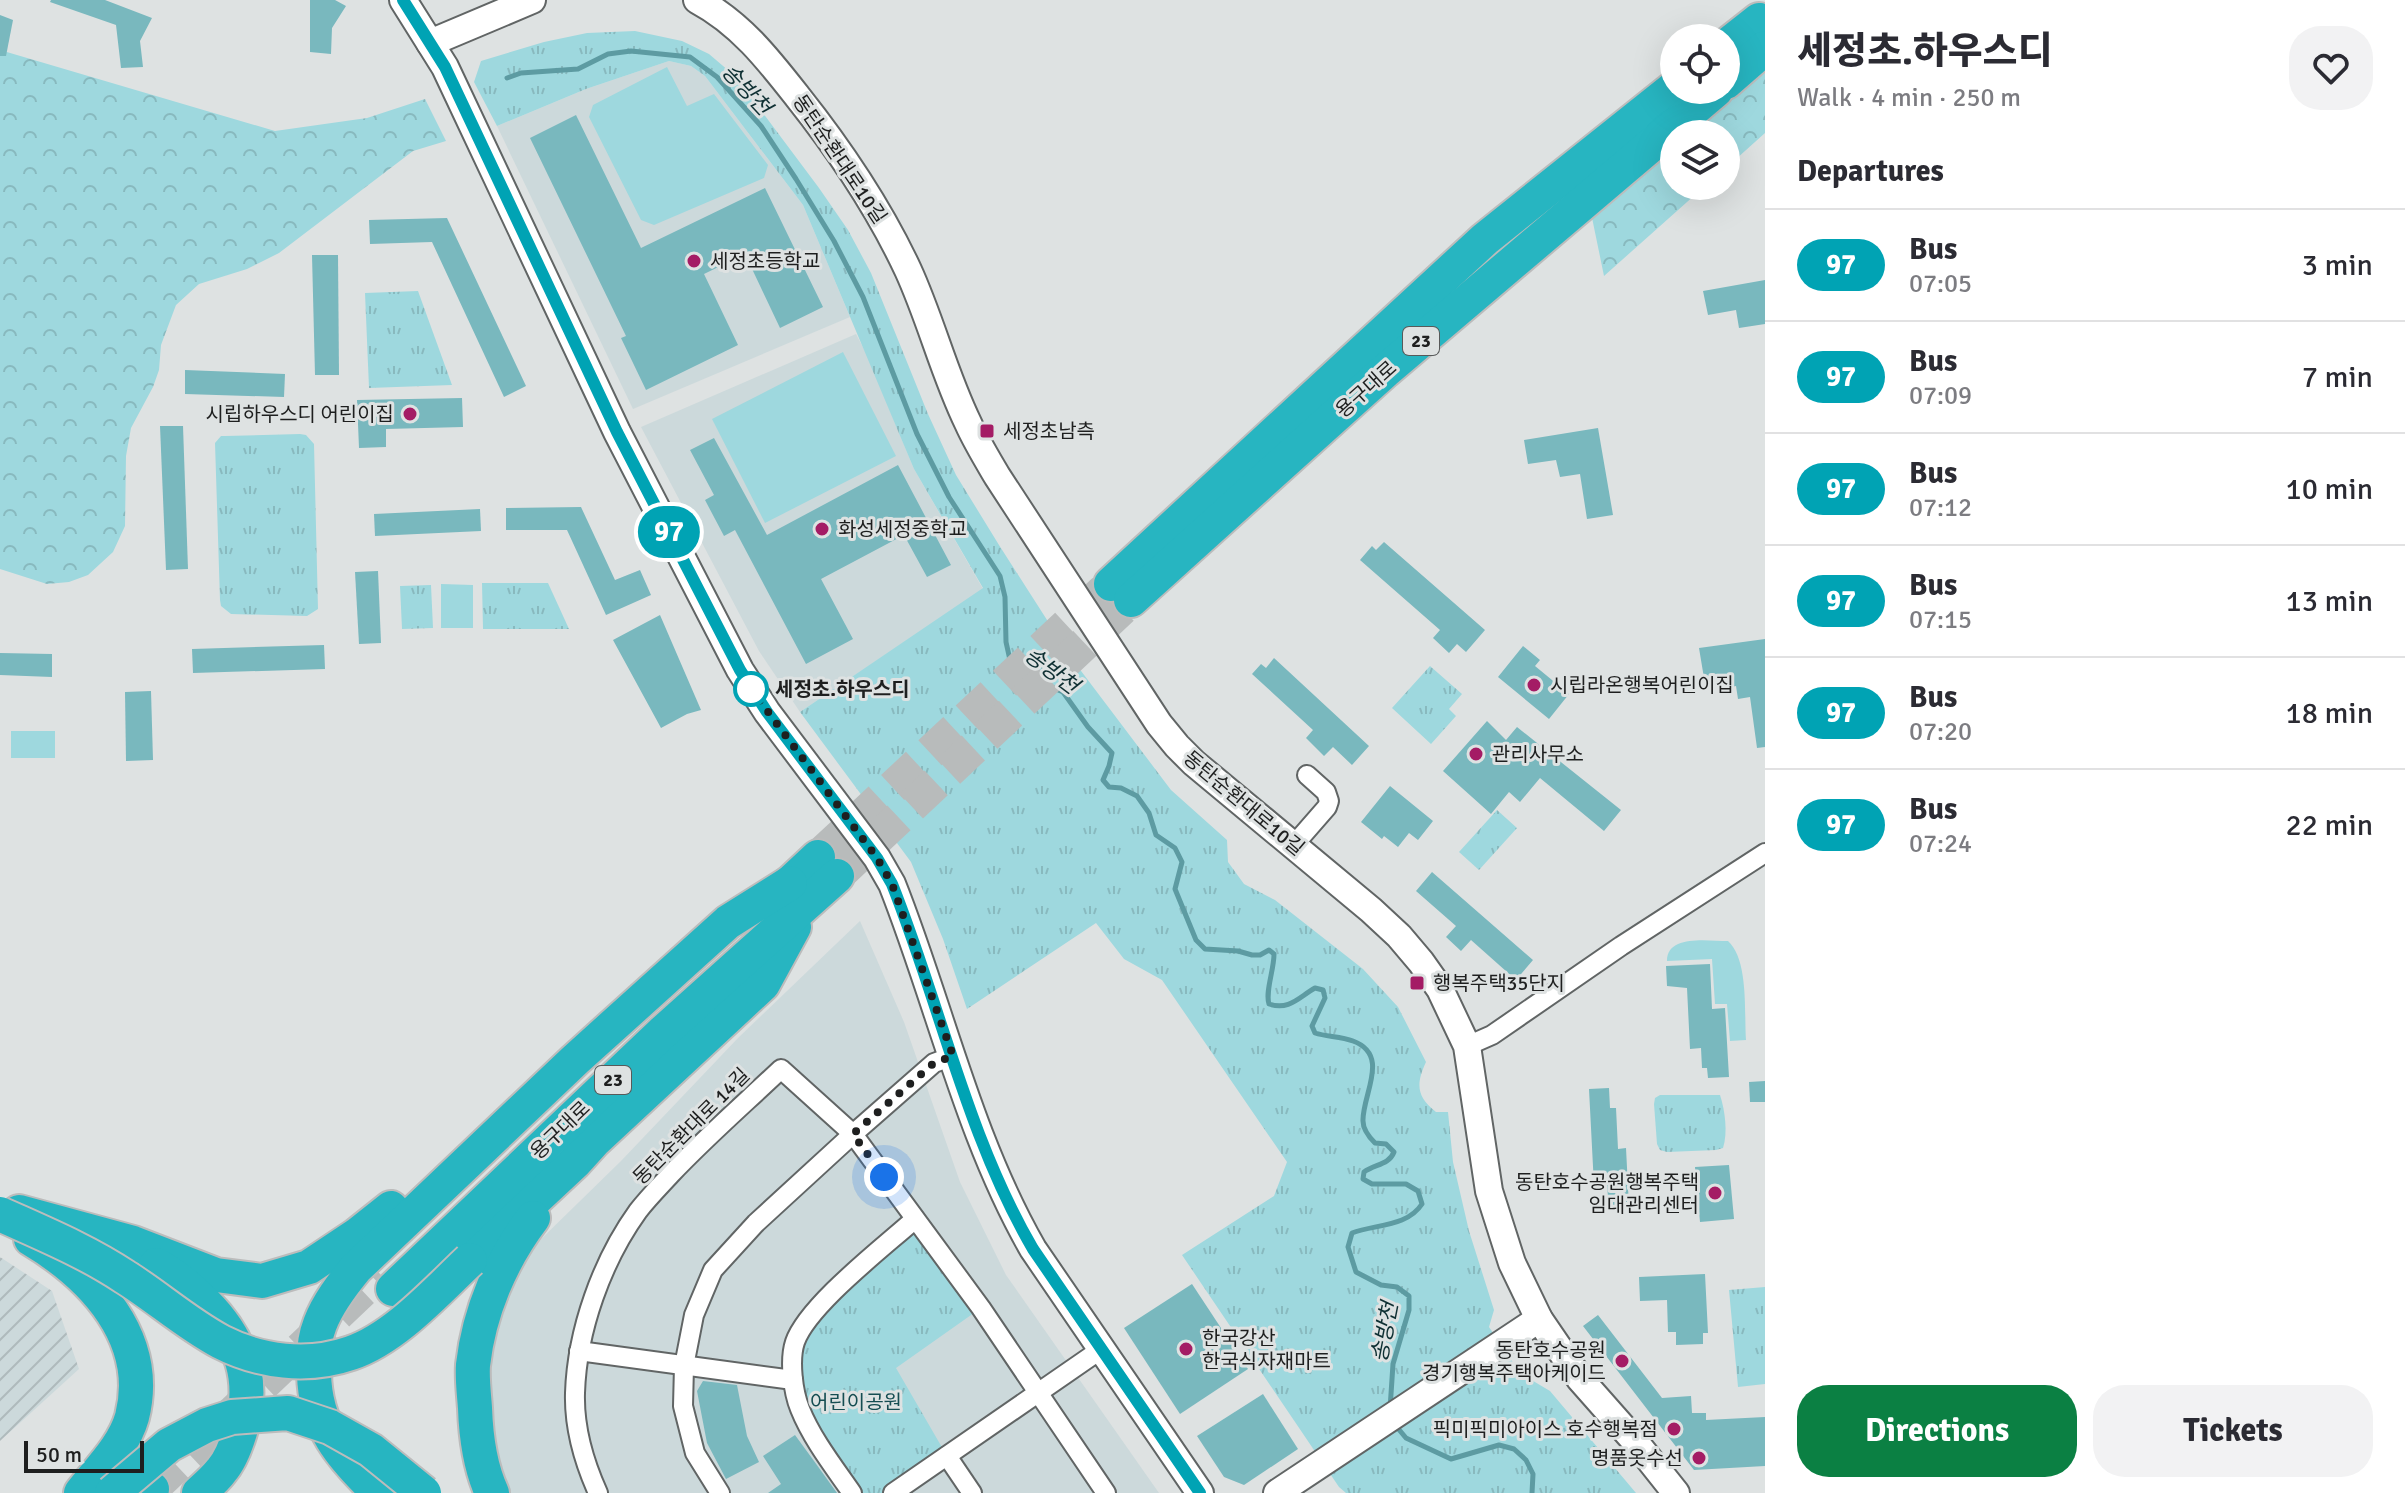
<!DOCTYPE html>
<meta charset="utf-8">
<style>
body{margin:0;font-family:Signika,"Noto Sans KR",sans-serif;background:#f2f2f3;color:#2b2b33;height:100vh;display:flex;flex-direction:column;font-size:30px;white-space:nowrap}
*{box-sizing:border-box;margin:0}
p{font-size:26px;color:#7c7c81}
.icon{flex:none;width:44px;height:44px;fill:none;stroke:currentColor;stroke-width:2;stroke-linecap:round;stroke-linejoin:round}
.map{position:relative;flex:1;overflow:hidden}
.details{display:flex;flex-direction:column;background:#fff;width:640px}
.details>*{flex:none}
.badge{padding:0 16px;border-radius:26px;font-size:28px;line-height:52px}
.tools{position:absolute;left:1660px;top:24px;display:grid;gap:16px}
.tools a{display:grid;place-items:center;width:80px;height:80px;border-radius:50%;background:#fff;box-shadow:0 8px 32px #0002;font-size:40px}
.scale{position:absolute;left:24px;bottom:20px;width:120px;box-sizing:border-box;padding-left:8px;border:4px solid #1e1f1f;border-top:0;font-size:22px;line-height:28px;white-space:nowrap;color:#1e1f1f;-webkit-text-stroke:6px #dee2e2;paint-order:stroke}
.you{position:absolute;width:40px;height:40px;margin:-20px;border:6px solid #fff;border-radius:50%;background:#1a73e8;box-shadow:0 0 0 12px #1a73e833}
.map>.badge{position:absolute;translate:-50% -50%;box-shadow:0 0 0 4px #fff}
h2{padding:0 32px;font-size:30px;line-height:72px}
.round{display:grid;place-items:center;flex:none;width:84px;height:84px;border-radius:32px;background:#f2f2f3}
.summary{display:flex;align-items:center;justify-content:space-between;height:136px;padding:0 32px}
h1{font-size:38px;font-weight:800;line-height:60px}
.action{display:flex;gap:16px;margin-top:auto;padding:16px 32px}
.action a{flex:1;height:92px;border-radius:32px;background:#0b8043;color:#fff;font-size:32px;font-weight:800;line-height:92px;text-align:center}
.action a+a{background:#f2f2f3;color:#2b2b33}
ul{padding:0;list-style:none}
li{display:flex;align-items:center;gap:24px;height:112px;padding:0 32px;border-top:2px solid #e1e1e2}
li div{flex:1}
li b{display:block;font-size:30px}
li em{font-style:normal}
li .badge{min-width:88px;font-weight:700;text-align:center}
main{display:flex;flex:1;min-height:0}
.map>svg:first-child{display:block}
.built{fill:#ccd9db}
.industrial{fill:url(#industrial-furrows)}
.green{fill:#9ed8de}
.forest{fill:url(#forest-crowns)}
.park{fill:url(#park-tufts)}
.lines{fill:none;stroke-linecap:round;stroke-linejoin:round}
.stream{stroke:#5d9ba2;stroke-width:5}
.building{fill:#79b8be}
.highway-tunnel{stroke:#b8bbbb;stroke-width:34;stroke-dasharray:34 17;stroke-linecap:butt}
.street-casing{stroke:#616565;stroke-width:22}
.secondary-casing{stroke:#616565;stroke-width:30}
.highway-casing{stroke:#bcbcbc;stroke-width:38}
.street{stroke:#fff;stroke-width:18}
.secondary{stroke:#fff;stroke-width:26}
.highway{stroke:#27b5c1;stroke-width:34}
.highway-bridge-casing{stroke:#bcbcbc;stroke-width:38;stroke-linecap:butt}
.highway-bridge{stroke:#27b5c1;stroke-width:34}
.line-casing{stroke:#fff;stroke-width:18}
.line{stroke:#00a3b4;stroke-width:12}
.walk{stroke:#1e1f1f;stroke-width:8;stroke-dasharray:0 14.4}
.poi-dot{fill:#a41c65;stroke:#dee2e2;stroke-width:3}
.stop-dot{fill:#fff;stroke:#00a3b4;stroke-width:4}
.labels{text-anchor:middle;stroke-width:6;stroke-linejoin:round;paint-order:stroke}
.shield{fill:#dee2e2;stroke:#585a5a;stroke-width:2}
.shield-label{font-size:18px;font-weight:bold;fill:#1e1f1f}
.street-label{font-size:20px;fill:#1e1f1f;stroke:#dee2e2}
.poi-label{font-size:20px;fill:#1e1f1f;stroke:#dee2e2;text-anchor:start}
.stop-label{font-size:20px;font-weight:bold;fill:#1e1f1f;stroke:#dee2e2;text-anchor:start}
.park-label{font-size:20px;fill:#154d52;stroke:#dee2e2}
.water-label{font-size:22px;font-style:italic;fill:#0f3033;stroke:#dee2e2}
</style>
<main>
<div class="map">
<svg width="1765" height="1493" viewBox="0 0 1765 1493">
<defs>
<pattern id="industrial-furrows" width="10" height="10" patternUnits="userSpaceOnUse" patternTransform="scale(2)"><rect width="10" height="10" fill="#ccd9db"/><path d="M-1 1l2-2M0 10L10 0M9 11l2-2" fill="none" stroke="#afbabc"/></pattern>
<pattern id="forest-crowns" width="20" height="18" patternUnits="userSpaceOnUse" patternTransform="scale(2)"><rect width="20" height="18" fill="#9ed8de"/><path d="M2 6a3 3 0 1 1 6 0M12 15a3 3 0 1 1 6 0" fill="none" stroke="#88b9be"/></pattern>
<pattern id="park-tufts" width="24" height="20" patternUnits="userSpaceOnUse" patternTransform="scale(2)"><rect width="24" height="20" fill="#9ed8de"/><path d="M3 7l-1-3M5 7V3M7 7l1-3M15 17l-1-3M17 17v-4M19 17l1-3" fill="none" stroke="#88b9be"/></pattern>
</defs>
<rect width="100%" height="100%" fill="#dee2e2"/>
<g class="built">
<path d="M669 61 691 66 705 76 803 205 850 317 633 409 497 126 586 89Z"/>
<path d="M856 334 867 355 914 469 983 589 800 712 759 651 641 427Z"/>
<path d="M860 921 904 1022 960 1182 1006 1275 1159 1493H511L495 1446 485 1379 502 1295 536 1244 621 1161 738 1038Z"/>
</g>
<path class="industrial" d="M0 1257 52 1291 79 1369 0 1441Z"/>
<g class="green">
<path d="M667 67 687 106 714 94 768 165 764 178 654 225 641 220 589 117 593 105Z"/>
<path d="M843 352 896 456 765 523 712 419Z"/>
<path d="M441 584 473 585V628H441Z"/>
<rect x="11" y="731" width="44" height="27"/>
<path d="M1728 941C1749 960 1744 1013 1746 1040L1730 1041 1727 1004H1715L1712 959 1667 961C1667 934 1708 941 1728 941Z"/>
</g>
<g class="forest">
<path d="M0 50 275 131 367 118 425 99 446 141 413 151 279 253 247 269 199 284 176 305 161 345 159 370 153 387 131 428 126 456 125 526 113 552 88 575 69 582 47 584 0 569Z"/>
<path d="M1765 73V133L1726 168V134H1686Z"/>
<path d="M1674 143V186H1705L1604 276 1590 208Z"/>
</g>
<g class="park">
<path d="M635 31 682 41 709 54 736 77 819 188 848 230 871 273 928 414 956 475 999 545 1072 659 1171 790 1227 840 1228 862 1244 884 1275 900 1363 969 1398 1007 1426 1062C1416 1084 1416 1096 1436 1112H1448L1453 1162 1469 1231 1494 1310 1489 1327 1520 1373 1550 1391 1636 1493H1346L1339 1487 1182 1255 1274 1196 1287 1162 1162 980 1124 959 1096 923 967 1009 943 939 911 862 800 712 983 588 914 469 803 205 705 76 691 66 669 61 586 89 497 126 474 82 481 61 544 42 587 33Z"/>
<path d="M418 291 452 385 369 388 365 293Z"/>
<path d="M300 434 306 435 314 444 318 609 307 616 231 614 221 606 220 600 215 443 221 436H225Z"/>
<path d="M482 583H548L569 629H483Z"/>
<path d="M431 585 433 628 402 629 400 586Z"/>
<path d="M1430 666 1462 694 1449 709 1456 716 1431 744 1392 708Z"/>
<path d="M1497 810 1517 828 1479 870 1459 852Z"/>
<path d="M1660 1095H1720C1725 1110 1728 1133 1723 1148L1716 1150 1667 1152 1660 1150 1657 1144 1654 1104 1655 1098Z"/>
<path d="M915 1219 981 1308 896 1368 947 1456 893 1493H852L793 1380 808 1320Z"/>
<path d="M1765 1287V1384L1738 1387 1729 1290Z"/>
</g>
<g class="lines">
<g class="stream">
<path d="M507 78 521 73 578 69 608 54 631 51 690 57 717 77 761 126 796 179 834 241 863 297 917 434 949 497 1000 576 1005 597 1006 642 1010 660 1037 681 1063 692 1088 727 1112 753 1109 766 1103 780 1109 787 1121 788 1137 796 1149 813 1156 835 1175 848 1182 862 1175 889 1196 940 1205 949 1238 951 1252 955H1260L1269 950 1274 954C1274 970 1265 992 1269 1004 1289 1011 1299 997 1315 988L1323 990 1325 998 1312 1026 1315 1033C1327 1037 1341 1036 1353 1041 1391 1055 1362 1095 1363 1121 1363 1130 1369 1137 1375 1143L1386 1144 1394 1152C1389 1165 1375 1164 1364 1172L1363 1179 1372 1184H1406L1418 1191 1422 1204C1407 1227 1376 1224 1352 1233L1348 1247 1356 1272 1381 1285 1397 1287 1409 1296V1310L1393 1364 1390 1409"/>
<path d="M1396 1426 1406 1438 1451 1459 1499 1445 1514 1449 1526 1460 1533 1474 1532 1493"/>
</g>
</g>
<g class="building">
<path d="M51 0H105L152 18 140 41 143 67 121 68 116 25 50 2Z"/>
<path d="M310 0H335L346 6 332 28 331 54 310 52Z"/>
<path d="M0 15 13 20 6 56H0Z"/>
<path d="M576 115 641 248 765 188 823 307 780 328 745 254 704 274 738 345 646 390 621 338 626 336 530 138Z"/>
<path d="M447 218 526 386 504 397 432 242 370 244 369 220Z"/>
<path d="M312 255H338L339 375H315Z"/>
<path d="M1765 280V324L1739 328 1736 310 1708 315 1703 291Z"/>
<path d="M185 370 285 374 284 397 185 394Z"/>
<path d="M462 398 463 427 386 429V447L359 448 357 400Z"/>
<path d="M160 426H183L188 569 166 570Z"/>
<path d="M1598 428 1613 515 1587 519 1580 474 1560 477 1556 460 1528 464 1524 440Z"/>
<path d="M714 438 767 535 898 465 951 565 927 577 904 535 821 579 853 639 806 664 735 530 724 536 705 500 714 495 690 450Z"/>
<path d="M581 507 615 580 640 570 651 595 606 615 567 530H506V508Z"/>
<path d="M480 509 481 531 375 536 374 514Z"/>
<path d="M1384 542 1485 630 1466 652 1457 644 1449 653 1433 638 1440 630 1360 560 1372 546 1376 550Z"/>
<path d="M378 571 381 643 359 644 355 572Z"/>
<path d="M660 615 701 710 687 714 661 728 613 640Z"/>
<path d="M1765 639V747L1757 748 1750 697 1738 699 1736 686 1731 687 1729 674 1704 678 1699 648Z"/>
<path d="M324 645 325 669 193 673 192 649Z"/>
<path d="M1523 646 1540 660 1535 666 1569 694 1549 719 1498 677Z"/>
<path d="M0 653 52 654V677L0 675Z"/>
<path d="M1274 658 1369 746 1352 765 1333 747 1324 756 1306 738 1313 730 1252 674 1261 664 1266 668Z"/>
<path d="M151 691 153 760 126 761 125 692Z"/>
<path d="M1487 721 1506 740 1517 727 1621 810 1604 831 1540 778 1520 802 1509 792 1491 814 1443 771Z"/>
<path d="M1390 786 1433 821 1418 840 1409 833 1398 847 1384 836 1382 839 1361 822Z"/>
<path d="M1432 872 1533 960 1516 980 1471 940 1461 951 1446 937 1456 926 1416 891Z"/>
<path d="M1710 964 1712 1009 1725 1008 1729 1077 1708 1078 1707 1068H1702L1701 1048 1690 1049 1687 988 1667 986 1666 966Z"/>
<path d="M1765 1081V1102H1750L1749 1082Z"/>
<path d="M1609 1088 1610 1108H1616L1618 1149 1626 1148 1629 1207 1609 1208 1607 1185 1594 1186 1589 1089Z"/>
<path d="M1729 1165 1734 1219 1700 1222 1695 1167Z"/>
<path d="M1705 1274 1708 1333H1703V1344L1676 1345V1332H1668L1667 1300 1640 1301 1639 1277Z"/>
<path d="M1192 1284 1248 1369 1180 1414 1124 1328Z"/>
<path d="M1598 1315 1662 1398 1691 1396 1692 1413H1706V1420L1765 1417V1466L1694 1470 1583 1326Z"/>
<path d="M703 1381 737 1385 747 1436 759 1462 726 1479 707 1443 697 1391Z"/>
<path d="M1263 1394 1298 1449 1244 1485 1224 1477 1197 1436Z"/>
<path d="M795 1435 814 1461 837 1493H768L781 1484 763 1456Z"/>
</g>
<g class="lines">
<g class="highway-tunnel">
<path d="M818 857 1111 584"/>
<path d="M837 876 1131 600"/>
<path d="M152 1489 380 1274"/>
</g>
<defs>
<g id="street">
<path d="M1293 846 1327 807 1329 801 1326 792 1307 775"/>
<path d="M1467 1046 1492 1035 1621 946 1765 853"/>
<path d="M579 1351 793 1380"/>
<path d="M947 1456 972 1493"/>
<path d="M598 1493C584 1462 574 1426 575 1393 577 1330 602 1261 638 1211 648 1198 660 1186 671 1174 706 1137 744 1104 781 1069L853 1134 981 1308 1106 1493"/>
<path d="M720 1493 695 1453 683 1406 684 1366 694 1315 713 1270 756 1223 853 1134 934 1063 953 1056"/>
<path d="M852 1493C834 1467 812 1439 800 1409 793 1392 789 1360 795 1342 808 1305 884 1247 915 1219"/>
<path d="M893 1493 1100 1350"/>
</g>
<g id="secondary">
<path d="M403 0 445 67 617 432 740 670 767 712 877 858 892 884C940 1005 968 1136 1033 1249L1200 1493"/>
<path d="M697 0C740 23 768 59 797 96 840 150 879 208 908 270 931 320 944 374 968 423 976 441 987 459 997 476L1159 724 1177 746 1194 763 1371 910 1399 936 1421 962 1440 989 1467 1046 1489 1191 1512 1263 1539 1319 1580 1379 1633 1439 1676 1493"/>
<path d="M430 43 532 0"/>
<path d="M1277 1493 1539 1319"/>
</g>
<g id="highway">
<path d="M1726 46 1759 20"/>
<path d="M1726 82 1765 48"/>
<path d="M1111 584 1485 239 1674 88"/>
<path d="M1131 600 1385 371 1716 90"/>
<path d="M774 898 818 857"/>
<path d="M19 1212 133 1243 216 1275 262 1281 309 1267 357 1235 391 1208"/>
<path d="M31 1239C93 1276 152 1338 132 1417 124 1446 99 1470 81 1493"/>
<path d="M470 1260 575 1162 594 1141 763 984 794 927"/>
<path d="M156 1265C174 1274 191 1289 205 1303 242 1340 256 1381 240 1432 236 1445 230 1461 221 1471 215 1479 207 1486 199 1493"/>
<path d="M393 1289 662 1033 837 876"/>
<path d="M148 1493 152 1489"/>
<path d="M379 1493C341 1457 315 1427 314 1373 313 1357 314 1339 320 1324 328 1303 342 1285 356 1268L575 1060 728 922 790 883"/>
<path d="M492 1493C480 1467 476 1437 475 1408 474 1394 472 1379 473 1365 479 1312 501 1260 533 1218"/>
</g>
</defs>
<use href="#street" class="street-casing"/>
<use href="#secondary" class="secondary-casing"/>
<use href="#highway" class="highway-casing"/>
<use href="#street" class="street"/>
<use href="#secondary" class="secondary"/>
<use href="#highway" class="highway"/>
<defs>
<g id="highway-bridge">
<path d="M0 1214C42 1233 86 1251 125 1277 157 1297 187 1324 221 1342 260 1362 308 1368 351 1353 395 1338 436 1292 470 1260"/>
<path d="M112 1493 169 1445 207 1425 232 1417 288 1413 330 1427 371 1450 424 1493"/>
</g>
</defs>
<use href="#highway-bridge" class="highway-bridge-casing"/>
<use href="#highway-bridge" class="highway-bridge"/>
</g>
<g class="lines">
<defs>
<path id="line" d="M403 0 445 67 617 432 740 670 767 712 877 858 892 884C940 1004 967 1136 1033 1249L1200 1493"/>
</defs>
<use href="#line" class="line-casing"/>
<use href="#line" class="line"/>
<path class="walk" d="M751 689 877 858 892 884 953 1056 934 1063 853 1134 884 1177"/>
</g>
<g class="poi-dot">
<circle cx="694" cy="261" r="8"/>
<circle cx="410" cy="414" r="8"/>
<rect x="979" y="423" width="16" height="16" rx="4"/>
<circle cx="822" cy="529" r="8"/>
<circle cx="1534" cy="685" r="8"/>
<circle cx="1476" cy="754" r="8"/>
<rect x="1409" y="975" width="16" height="16" rx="4"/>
<circle cx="1715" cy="1193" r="8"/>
<circle cx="1186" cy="1349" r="8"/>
<circle cx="1622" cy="1361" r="8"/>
<circle cx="1674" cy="1429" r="8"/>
<circle cx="1699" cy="1458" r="8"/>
</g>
<circle class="stop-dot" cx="751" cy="689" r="16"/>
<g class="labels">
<g class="shield">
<rect x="1403" y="327" width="36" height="28" rx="6"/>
<rect x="595" y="1066" width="36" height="28" rx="6"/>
</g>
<g class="shield-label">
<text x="1421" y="347">23</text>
<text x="613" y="1086">23</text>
</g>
<g class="street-label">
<text transform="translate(840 159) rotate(56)" y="7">동탄순환대로10길</text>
<text transform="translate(1366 389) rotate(-42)" y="7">용구대로</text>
<text transform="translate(1244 803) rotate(40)" y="7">동탄순환대로10길</text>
<text transform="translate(691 1126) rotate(-45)" y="7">동탄순환대로 14길</text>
<text transform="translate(560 1130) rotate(-44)" y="7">용구대로</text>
</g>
<g class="poi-label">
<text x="710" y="268">세정초등학교</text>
<text x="394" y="421" text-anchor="end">시립하우스디 어린이집</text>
<text x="1003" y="438">세정초남측</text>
<text x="838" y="536">화성세정중학교</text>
<text x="1550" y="692">시립라온행복어린이집</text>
<text x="1492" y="761">관리사무소</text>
<text x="1433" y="990">행복주택35단지</text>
<text x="1699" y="1189" text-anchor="end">동탄호수공원행복주택<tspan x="1699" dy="23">임대관리센터</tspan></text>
<text x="1202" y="1345">한국강산<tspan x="1202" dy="23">한국식자재마트</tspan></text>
<text x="1606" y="1357" text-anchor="end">동탄호수공원<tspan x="1606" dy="23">경기행복주택아케이드</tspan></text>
<text x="1658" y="1436" text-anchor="end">픽미픽미아이스 호수행복점</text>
<text x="1683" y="1465" text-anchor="end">명품옷수선</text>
</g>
<g class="stop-label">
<text x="775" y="696">세정초.하우스디</text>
</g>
<g class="park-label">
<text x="856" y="1409">어린이공원</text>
</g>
<g class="water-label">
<text transform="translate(747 89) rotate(47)" y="8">송방천</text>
<text transform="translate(1052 670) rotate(37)" y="8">송방천</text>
<text transform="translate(1384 1332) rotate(-79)" y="8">송방천</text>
</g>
</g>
</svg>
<div class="tools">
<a><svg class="icon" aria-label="locate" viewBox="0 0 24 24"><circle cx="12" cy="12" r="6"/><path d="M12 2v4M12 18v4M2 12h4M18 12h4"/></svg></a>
<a><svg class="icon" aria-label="layers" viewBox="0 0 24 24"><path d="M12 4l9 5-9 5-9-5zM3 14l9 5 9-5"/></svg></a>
</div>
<div class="scale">50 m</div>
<div class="you" style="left:884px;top:1177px"></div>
<b class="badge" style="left:669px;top:532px;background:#00a3b4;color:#fff">97</b>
</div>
<section class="details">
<div class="summary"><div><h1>세정초.하우스디</h1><p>Walk · 4 min · 250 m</p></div><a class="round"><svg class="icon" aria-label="heart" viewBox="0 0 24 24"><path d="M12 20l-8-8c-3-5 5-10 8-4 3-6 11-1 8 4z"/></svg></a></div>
<h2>Departures</h2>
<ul>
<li><span class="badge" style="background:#00a3b4;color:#fff">97</span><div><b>Bus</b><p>07:05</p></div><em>3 min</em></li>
<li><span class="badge" style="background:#00a3b4;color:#fff">97</span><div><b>Bus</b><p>07:09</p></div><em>7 min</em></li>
<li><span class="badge" style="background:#00a3b4;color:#fff">97</span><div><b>Bus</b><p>07:12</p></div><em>10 min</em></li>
<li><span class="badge" style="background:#00a3b4;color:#fff">97</span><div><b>Bus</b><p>07:15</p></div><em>13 min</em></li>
<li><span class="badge" style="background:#00a3b4;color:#fff">97</span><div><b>Bus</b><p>07:20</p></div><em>18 min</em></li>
<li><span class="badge" style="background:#00a3b4;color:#fff">97</span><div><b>Bus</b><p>07:24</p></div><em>22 min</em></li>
</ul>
<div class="action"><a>Directions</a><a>Tickets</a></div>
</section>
</main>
